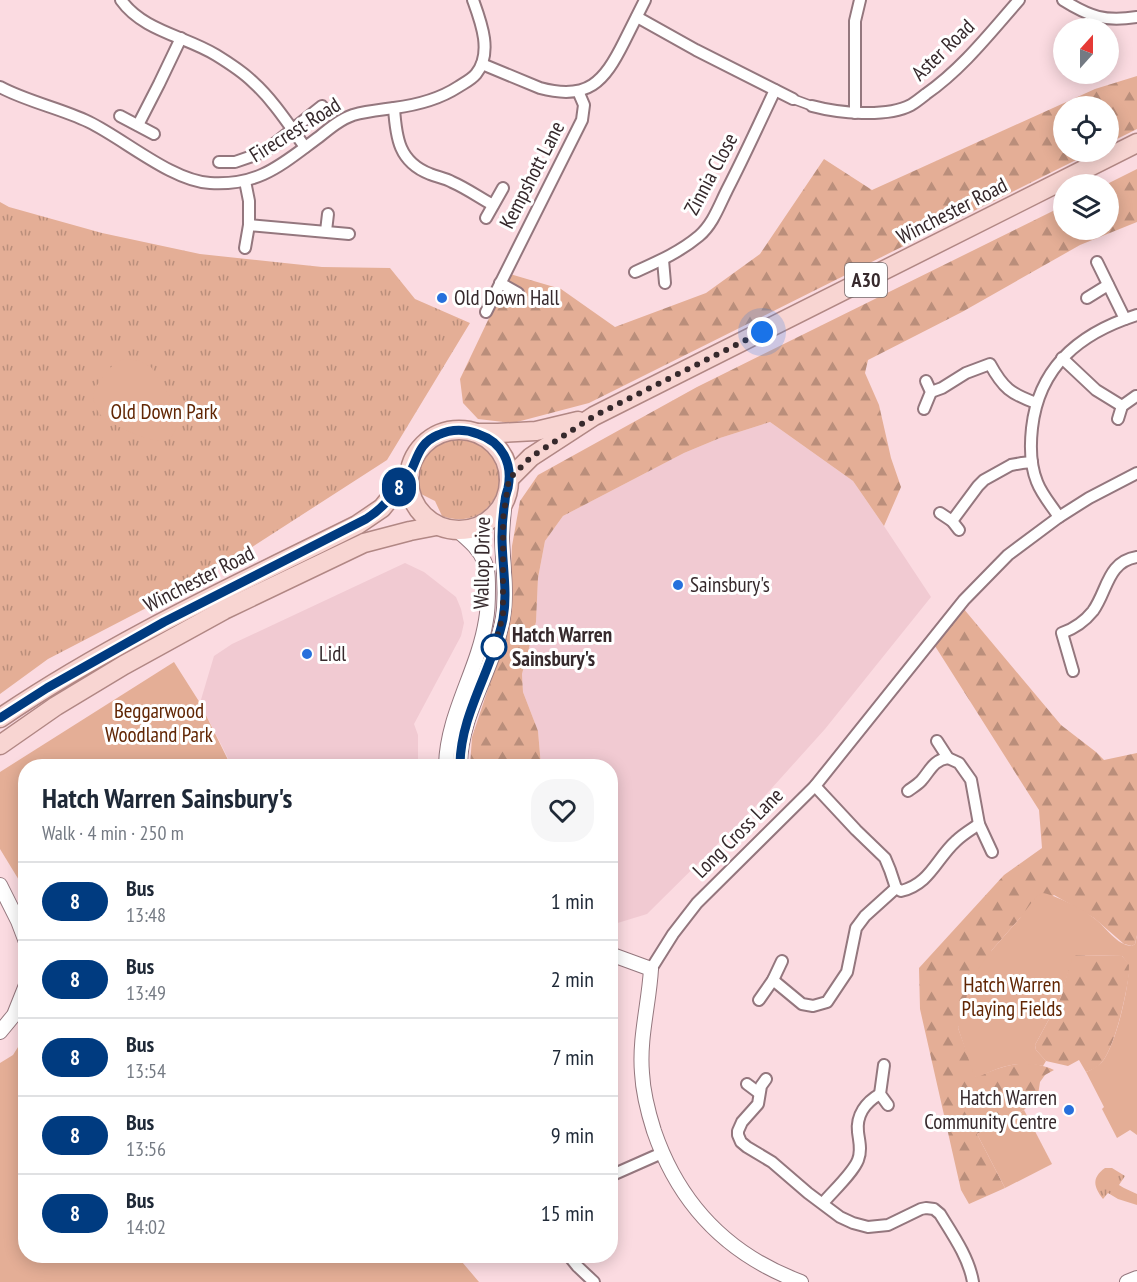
<!DOCTYPE html>
<meta charset="utf-8">
<style>
body{margin:0;font-family:"PT Sans Narrow",sans-serif;background:#f6f6f7;color:#1f2937;height:100vh;display:flex;flex-direction:column;font-size:22px;white-space:nowrap}
*{box-sizing:border-box;margin:0}
p{font-size:20px;color:#747a83}
.icon{flex:none;width:33px;height:33px;fill:none;stroke:currentColor;stroke-width:2;stroke-linecap:round;stroke-linejoin:round}
.map{position:relative;flex:1;overflow:hidden}
.sheet{position:absolute;left:18px;top:759px;width:600px;height:504px;display:flex;flex-direction:column;background:#fff;border-radius:24px;box-shadow:0 3px 15px #0003}
.sheet>*{flex:none}
.badge{padding:0 12px;border-radius:20px;font-size:21px;line-height:39px}
.needle{width:39px;rotate:21deg}
.buttons{position:absolute;left:1053px;top:18px;display:grid;gap:12px}
.buttons a{display:grid;place-items:center;width:66px;height:66px;border-radius:50%;background:#fff;box-shadow:0 3px 15px #0003;font-size:30px}
.you{position:absolute;width:30px;height:30px;margin:-15px;border:4px solid #fff;border-radius:50%;background:#1a73e8;box-shadow:0 0 0 9px #1a73e833}
.map>.badge{position:absolute;translate:-50% -50%;box-shadow:0 0 0 3px #fff}
.round{display:grid;place-items:center;flex:none;width:63px;height:63px;border-radius:24px;background:#f6f6f7}
.overview{display:flex;align-items:center;justify-content:space-between;height:102px;padding:0 24px}
h1{font-size:28px;font-weight:700;line-height:45px}
ul{padding:0;list-style:none}
li{display:flex;align-items:center;gap:18px;height:78px;padding:0 24px;border-top:2px solid #e0e1e3}
li div{flex:1}
li b{display:block;font-size:22px}
li em{font-style:normal}
li .badge{min-width:66px;font-weight:700;text-align:center}
.map>svg:first-child{display:block}
.built{fill:#f1cad2}
.grass{fill:url(#grass-tufts)}
.forest{fill:url(#forest-firs)}
.green{fill:#e4ae96}
.lines{fill:none;stroke-linecap:round;stroke-linejoin:round}
.pedestrian-casing{stroke:#94777e;stroke-width:11}
.minor-casing{stroke:#94777e;stroke-width:14}
.tertiary-casing{stroke:#94777e;stroke-width:16}
.primary-casing{stroke:#b18784;stroke-width:21}
.pedestrian{stroke:#fff;stroke-width:8}
.minor{stroke:#fff;stroke-width:10}
.tertiary{stroke:#fff;stroke-width:14}
.primary{stroke:#f8d5d2;stroke-width:18}
.line-casing{stroke:#fff;stroke-width:14}
.line{stroke:#003b80;stroke-width:9}
.walk{stroke:#36292c;stroke-width:6;stroke-dasharray:0 10.8}
.poi-dot{fill:#2670dc;stroke:#fff;stroke-width:2}
.stop-dot{fill:#fff;stroke:#003b80;stroke-width:3}
.labels{text-anchor:middle;stroke-width:6;stroke-linejoin:round;paint-order:stroke}
.shield{fill:#fff;stroke:#72696b;stroke-width:1.5}
.shield-label{font-size:20px;font-weight:bold;fill:#36292c}
.street-label{font-size:21px;fill:#36292c;stroke:#fff}
.poi-label{font-size:21px;fill:#36292c;stroke:#fff;text-anchor:start}
.park-label{font-size:21px;fill:#612604;stroke:#fff}
.stop-label{font-size:21px;font-weight:bold;fill:#36292c;stroke:#fff;text-anchor:start}
</style>
<div class="map">
<svg width="1137" height="1282" viewBox="0 0 1137 1282">
<defs>
<pattern id="grass-tufts" width="24" height="20" patternUnits="userSpaceOnUse" patternTransform="scale(1.5)"><rect width="24" height="20" fill="#e4ae96"/><path d="M3 7l-1-3M5 7V3M7 7l1-3M15 17l-1-3M17 17v-4M19 17l1-3" fill="none" stroke="#ba8e7b"/></pattern>
<pattern id="forest-firs" width="22" height="20" patternUnits="userSpaceOnUse" patternTransform="scale(1.5)"><rect width="22" height="20" fill="#e4ae96"/><path d="M5 1l3.5 6h-7zM16 11l3.5 6h-7z" fill="#ba8e7b"/></pattern>
</defs>
<rect width="100%" height="100%" fill="#fbdbe1"/>
<g class="built">
<path d="M770 422 853 481 884 526 931 597 825 729 753 809 647 914 611 925 610 766H541L538 731 523 692 522 674 536 622 538 578 545 541 563 516 684 453 720 438Z"/>
<path d="M405 563 424 572 456 597 461 609 464 623 461 636 414 724 418 735V766H232L200 703 214 656 232 644Z"/>
</g>
<g class="grass">
<path d="M0 202 9 207 102 233 200 254 322 267 390 268 415 299 470 323 387 460 204 578 48 659 0 694Z"/>
<path d="M454 435C529 441 503 538 442 516L435 501 419 493C410 463 423 441 454 435Z"/>
<path d="M1105 1168H1112L1125 1176 1119 1185 1124 1188 1137 1194V1205L1118 1199 1108 1193 1103 1199C1094 1187 1091 1178 1105 1168Z"/>
</g>
<g class="forest">
<path d="M1137 76V129L1109 143 1108 106H1064V152H1092L589 403 513 423 478 419 463 403 460 379 510 274 561 289 615 327 706 293 760 254 824 159 872 190 1095 89Z"/>
<path d="M1137 169V222L1080 245 962 312 868 360 865 373 879 405 891 458 901 487 884 526 853 481 770 422 720 438 684 453 563 516 545 541 538 578 536 622 522 674 523 692 538 731 541 766H470L472 737 495 668 510 588 512 546 520 501 538 475 697 387 1063 206 1064 230H1108V184H1107Z"/>
<path d="M963 608 1061 725 1096 752 1104 760 1137 753V935L1135 944 1132 946 1124 944 1094 918 1054 895 1020 918 992 950 958 1028 976 1077C1003 1066 1025 1057 1054 1070L1045 1075 1040 1082 1038 1095 1024 1110 977 1134 1005 1188 969 1204 961 1190 920 1009 919 968 1004 875 1042 848 1039 810 935 646Z"/>
<path d="M1075 955 1122 956 1130 965C1128 988 1116 1045 1102 1062 1098 1067 1092 1070 1086 1072L1079 1060 1068 1066 1046 1061 1036 1050 1035 1045 1061 997 1071 959Z"/>
</g>
<g class="green">
<path d="M127 359 140 361 151 367 180 412C178 420 177 432 170 438 168 439 164 441 162 441 149 442 106 423 99 413 96 409 93 401 93 396 95 383 109 371 116 361Z"/>
<path d="M174 662 200 703 231 766H26L25 890 0 849V772Z"/>
<path d="M1042 893C1054 894 1084 910 1094 918 1106 927 1116 945 1132 946L1135 944 1137 935V1135L1130 1130 1117 1138 1102 1109 1104 1107 1086 1072C1091 1070 1098 1066 1102 1062 1116 1045 1129 987 1129 965L1122 956 1076 955 1072 959 1061 997 1035 1045 1036 1050 1046 1061 1043 1066C1014 1061 1002 1066 976 1078L973 1072 958 1028 972 977 992 950 1020 918 1035 898Z"/>
<path d="M25 1036 26 1256H457L479 1282H0V1063L13 1055Z"/>
<path d="M1024 1110 1052 1164 1005 1188 977 1134Z"/>
</g>
<g class="lines">
<defs>
<path id="pedestrian" d="M793 99 812 106"/>
<g id="minor">
<path d="M121 0C143 31 185 36 216 55 229 63 242 71 253 82 273 100 289 125 305 147"/>
<path d="M1063 0C1090 17 1105 22 1137 17"/>
<path d="M637 17 696 50 793 99"/>
<path d="M482 64 540 88C588 101 604 82 624 42 631 28 638 14 645 0"/>
<path d="M0 87C28 102 60 108 89 122 124 139 172 181 210 183 260 186 282 164 319 137 330 128 341 119 353 115 367 111 380 110 394 108 417 105 438 100 458 87 464 83 471 80 476 74 493 53 481 22 473 0"/>
<path d="M812 106C838 113 886 118 911 105 916 102 921 98 926 94 962 69 990 33 1019 0"/>
<path d="M394 108C396 138 399 162 430 174 437 177 445 178 452 182 466 188 480 198 493 205"/>
<path d="M855 113V21L860 0"/>
<path d="M120 116 154 134"/>
<path d="M138 125 159 84 181 38"/>
<path d="M219 162H235L264 152 322 106"/>
<path d="M245 181 249 201V225L349 234"/>
<path d="M486 218 503 188"/>
<path d="M326 231 328 214"/>
<path d="M245 248 249 225"/>
<path d="M663 260 665 283"/>
<path d="M1097 262 1125 319"/>
<path d="M635 272C657 262 680 252 699 236 713 224 719 206 727 190 744 157 759 124 775 90"/>
<path d="M500 283 518 293"/>
<path d="M1087 298 1108 285"/>
<path d="M486 312 582 120 584 105 578 91"/>
<path d="M1062 358 1096 390 1122 406"/>
<path d="M931 392 942 388 966 373 990 364C1003 388 1011 394 1036 403"/>
<path d="M924 409 931 392 926 381"/>
<path d="M1118 419 1122 406 1136 396"/>
<path d="M940 513 952 521 959 530"/>
<path d="M1059 517C1052 506 1042 495 1037 482 1030 465 1030 446 1032 428 1039 366 1080 333 1137 315"/>
<path d="M952 521 978 486 984 480 1011 465 1022 463 1032 462"/>
<path d="M1073 671 1062 633C1073 629 1085 621 1093 611 1108 590 1107 562 1137 557"/>
<path d="M937 741 948 758 959 763 971 780 979 824 992 852"/>
<path d="M815 786 856 830 885 858 890 870 896 888 901 891C930 884 936 859 956 841 963 834 972 829 979 824"/>
<path d="M908 791C912 788 917 785 921 781 930 771 933 760 948 758"/>
<path d="M651 969 673 934 697 903 815 786 964 600 1008 555 1059 517 1089 498 1137 473"/>
<path d="M773 980 802 1004 813 1006 827 1002 847 972 856 928 865 916 896 888"/>
<path d="M759 1000 773 980 782 961"/>
<path d="M884 1065 880 1094 888 1105"/>
<path d="M766 1079 761 1086 758 1104 742 1122 738 1131V1135L741 1142 747 1147 772 1162 808 1193 840 1217 853 1223 868 1227 888 1225 921 1209 926 1208 934 1209 940 1214C953 1235 969 1258 973 1282"/>
<path d="M747 1084 759 1093"/>
<path d="M610 1176 662 1153"/>
<path d="M823 1203C833 1191 853 1173 858 1160 862 1150 859 1141 858 1132 856 1115 866 1102 880 1094"/>
<path d="M569 1256 577 1266 594 1282"/>
</g>
<g id="tertiary">
<path d="M446 766C447 714 478 671 486 620 488 610 488 599 488 588 488 579 488 569 484 561 479 548 467 539 457 530"/>
<path d="M460 766C460 713 495 669 503 617 507 592 503 565 502 539 502 525 504 512 505 498"/>
<path d="M0 885 18 921 26 942"/>
<path d="M610 954 651 969C649 1004 639 1038 642 1073 643 1093 648 1112 654 1131 679 1204 728 1255 801 1282"/>
<path d="M0 1032 14 1015 26 985"/>
<path d="M1127 1282 1137 1278"/>
</g>
<g id="primary">
<circle cx="459" cy="480" r="50"/>
<path d="M478 433H498L536 431 578 421"/>
<path d="M509 479 531 457 594 416 1137 143"/>
<path d="M0 718C112 642 236 585 357 525L382 508 410 473"/>
<path d="M0 745 56 706 124 665 224 610 364 543 410 531 436 526"/>
</g>
</defs>
<use href="#pedestrian" class="pedestrian-casing"/>
<use href="#minor" class="minor-casing"/>
<use href="#tertiary" class="tertiary-casing"/>
<use href="#primary" class="primary-casing"/>
<use href="#pedestrian" class="pedestrian"/>
<use href="#minor" class="minor"/>
<use href="#tertiary" class="tertiary"/>
<use href="#primary" class="primary"/>
</g>
<g class="lines">
<defs>
<path id="line" d="M0 718 47 688 164 622 366 519C381 510 391 498 401 484 404 481 408 477 410 473 418 457 419 443 438 435 451 429 465 429 478 434 502 442 513 463 508 488 507 492 505 496 505 501 503 513 502 525 502 537 502 564 508 592 503 619 493 669 460 714 460 766"/>
</defs>
<use href="#line" class="line-casing"/>
<use href="#line" class="line"/>
<path class="walk" d="M494 647 493 651 503 616V519L509 479 531 457 594 416 762 332"/>
</g>
<g class="poi-dot">
<circle cx="442" cy="298" r="6"/>
<circle cx="678" cy="585" r="6"/>
<circle cx="307" cy="654" r="6"/>
<circle cx="1069" cy="1110" r="6"/>
</g>
<circle class="stop-dot" cx="494" cy="647" r="12"/>
<g class="labels">
<rect class="shield" x="845" y="263" width="42" height="34" rx="4.5"/>
<g class="shield-label">
<text x="866" y="287">A30</text>
</g>
<g class="street-label">
<text transform="translate(943 50) rotate(-44)" y="7">Aster Road</text>
<text transform="translate(295 130) rotate(-32)" y="7">Firecrest Road</text>
<text transform="translate(711 174) rotate(-62)" y="7">Zinnia Close</text>
<text transform="translate(532 175) rotate(-63)" y="7">Kempshott Lane</text>
<text transform="translate(952 211) rotate(-27)" y="7">Winchester Road</text>
<text transform="translate(482 563) rotate(-89)" y="7">Wallop Drive</text>
<text transform="translate(199 579) rotate(-27)" y="7">Winchester Road</text>
<text transform="translate(738 833) rotate(-45)" y="7">Long Cross Lane</text>
</g>
<g class="poi-label">
<text x="454" y="305">Old Down Hall</text>
<text x="690" y="592">Sainsbury's</text>
<text x="319" y="661">Lidl</text>
<text x="1057" y="1105" text-anchor="end">Hatch Warren<tspan x="1057" dy="24">Community Centre</tspan></text>
</g>
<g class="park-label">
<text x="164" y="419">Old Down Park</text>
<text x="159" y="718">Beggarwood<tspan x="159" dy="24">Woodland Park</tspan></text>
<text x="1012" y="992">Hatch Warren<tspan x="1012" dy="24">Playing Fields</tspan></text>
</g>
<g class="stop-label">
<text x="512" y="642">Hatch Warren<tspan x="512" dy="24">Sainsbury's</tspan></text>
</g>
</g>
</svg>
<div class="buttons">
<a><svg class="needle" viewBox="-14 -14 28 28"><path d="M0-13l5 13h-10z" fill="#e53935"/><path d="M0 13l5-13h-10z" fill="#747a83"/></svg></a>
<a><svg class="icon" aria-label="locate" viewBox="0 0 24 24"><circle cx="12" cy="12" r="6"/><path d="M12 2v4M12 18v4M2 12h4M18 12h4"/></svg></a>
<a><svg class="icon" aria-label="layers" viewBox="0 0 24 24"><path d="M12 4l9 5-9 5-9-5zM3 14l9 5 9-5"/></svg></a>
</div>
<div class="you" style="left:762px;top:332px"></div>
<b class="badge" style="left:399px;top:487px;background:#003b80;color:#fff">8</b>
<section class="sheet">
<div class="overview"><div><h1>Hatch Warren Sainsbury's</h1><p>Walk · 4 min · 250 m</p></div><a class="round"><svg class="icon" aria-label="heart" viewBox="0 0 24 24"><path d="M12 20l-8-8c-3-5 5-10 8-4 3-6 11-1 8 4z"/></svg></a></div>
<ul>
<li><span class="badge" style="background:#003b80;color:#fff">8</span><div><b>Bus</b><p>13:48</p></div><em>1 min</em></li>
<li><span class="badge" style="background:#003b80;color:#fff">8</span><div><b>Bus</b><p>13:49</p></div><em>2 min</em></li>
<li><span class="badge" style="background:#003b80;color:#fff">8</span><div><b>Bus</b><p>13:54</p></div><em>7 min</em></li>
<li><span class="badge" style="background:#003b80;color:#fff">8</span><div><b>Bus</b><p>13:56</p></div><em>9 min</em></li>
<li><span class="badge" style="background:#003b80;color:#fff">8</span><div><b>Bus</b><p>14:02</p></div><em>15 min</em></li>
</ul>
</section>
</div>
